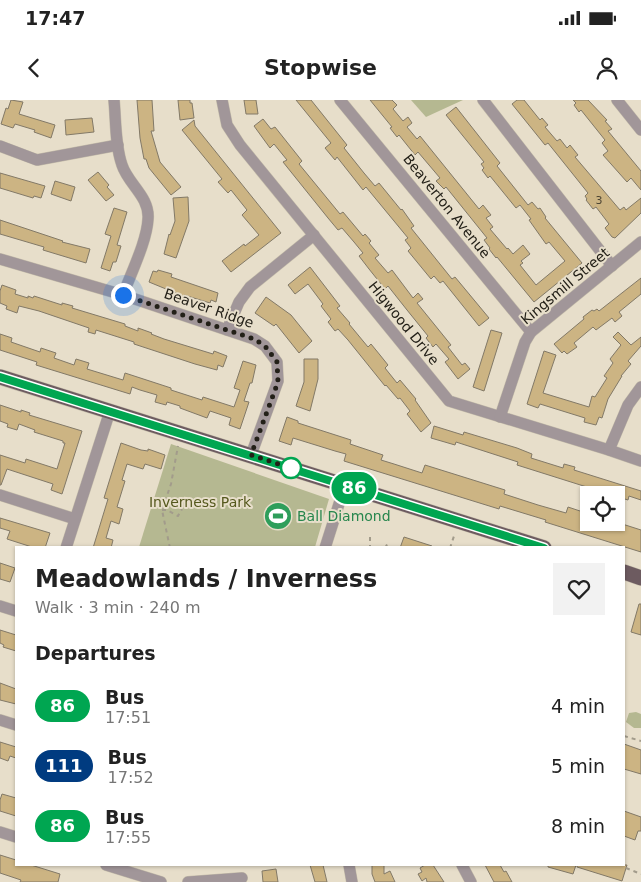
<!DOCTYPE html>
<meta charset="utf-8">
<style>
body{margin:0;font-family:"DejaVu Sans",sans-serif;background:#f2f2f2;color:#222;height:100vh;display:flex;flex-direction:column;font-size:19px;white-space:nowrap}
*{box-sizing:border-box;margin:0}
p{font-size:16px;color:#767676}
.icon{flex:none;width:28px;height:28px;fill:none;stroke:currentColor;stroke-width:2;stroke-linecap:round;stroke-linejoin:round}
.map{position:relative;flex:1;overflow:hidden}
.panel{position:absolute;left:15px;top:446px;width:610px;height:320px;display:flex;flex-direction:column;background:#fff;border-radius:0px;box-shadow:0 1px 4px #0004}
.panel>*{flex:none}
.badge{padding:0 10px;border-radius:16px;font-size:18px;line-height:32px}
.buttons{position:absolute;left:580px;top:386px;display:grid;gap:10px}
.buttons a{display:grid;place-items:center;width:45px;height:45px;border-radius:0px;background:#fff;box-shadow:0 1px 4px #0004;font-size:25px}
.you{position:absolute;width:25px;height:25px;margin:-12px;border:4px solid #fff;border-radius:50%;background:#1a73e8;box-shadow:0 0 0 8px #1a73e833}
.map>.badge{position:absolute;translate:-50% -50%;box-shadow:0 0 0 2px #fff}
h2{padding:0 20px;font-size:19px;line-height:45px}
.round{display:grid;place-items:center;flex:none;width:52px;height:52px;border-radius:0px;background:#f2f2f2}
.headline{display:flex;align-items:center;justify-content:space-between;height:85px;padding:0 20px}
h1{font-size:24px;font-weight:700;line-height:38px}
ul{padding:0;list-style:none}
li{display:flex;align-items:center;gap:15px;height:60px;padding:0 20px}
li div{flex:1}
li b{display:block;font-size:19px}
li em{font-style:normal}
li .badge{min-width:55px;font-weight:700;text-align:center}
.status{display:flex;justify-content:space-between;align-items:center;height:35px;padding:0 25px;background:#fff;direction:ltr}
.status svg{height:14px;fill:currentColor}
header{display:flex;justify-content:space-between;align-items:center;height:65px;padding:0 20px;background:#fff;font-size:22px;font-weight:700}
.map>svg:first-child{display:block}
.green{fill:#b5b891}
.building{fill:#ccb483;stroke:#827967}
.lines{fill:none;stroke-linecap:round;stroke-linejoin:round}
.minor-casing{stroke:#c4bcaa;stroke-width:12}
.major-casing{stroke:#c4bcaa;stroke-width:16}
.path{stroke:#a29b8b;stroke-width:2;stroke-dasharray:4 4;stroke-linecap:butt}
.minor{stroke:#a19699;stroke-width:11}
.major{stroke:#6d5b60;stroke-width:15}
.line-casing{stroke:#fff;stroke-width:11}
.line{stroke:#00a651;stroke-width:8}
.walk{stroke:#232018;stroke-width:5;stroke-dasharray:0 9}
.stop-dot{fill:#fff;stroke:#00a651;stroke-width:2.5}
.labels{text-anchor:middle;stroke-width:4;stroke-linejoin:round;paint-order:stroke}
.number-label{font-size:11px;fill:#4d4533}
.street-label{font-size:14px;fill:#232018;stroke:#e7deca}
.park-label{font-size:14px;fill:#55581d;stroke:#e7deca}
.leisure-label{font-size:14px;fill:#27864d;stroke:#e7deca;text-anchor:start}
</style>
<div class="status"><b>17:47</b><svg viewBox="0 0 49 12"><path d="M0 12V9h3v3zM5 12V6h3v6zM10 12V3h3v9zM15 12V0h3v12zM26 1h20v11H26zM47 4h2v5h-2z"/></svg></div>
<header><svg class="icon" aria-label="back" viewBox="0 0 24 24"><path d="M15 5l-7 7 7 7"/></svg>Stopwise<svg class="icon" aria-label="person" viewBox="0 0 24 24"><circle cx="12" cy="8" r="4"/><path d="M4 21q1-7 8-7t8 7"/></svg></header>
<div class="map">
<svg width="641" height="782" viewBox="0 0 641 782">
<rect width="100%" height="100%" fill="#e7deca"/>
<g class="green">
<path d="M411 0H463L426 17Z"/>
<path d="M171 344 329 399 315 447H139Z"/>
<path d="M636 612 641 614V628H634L626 622 629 613Z"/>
</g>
<g class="building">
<path d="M11 0 23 2 19 14 55 25 51 38 34 32 35 30 15 24 13 28 1 24 6 8 8 9Z"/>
<path d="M137 0H152L154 31H151L160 62 181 87 171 95 149 68 146 59H144L140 38Z"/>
<path d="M178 0H190V3H192L194 18 180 20Z"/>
<path d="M244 0H256L258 14H246Z"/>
<path d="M296 0H311L347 45 344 48 364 73 375 86 379 83 401 110 402 109 414 126 411 128 452 179 455 177 489 218 479 226 443 181 440 183 434 176 431 179 408 151 411 148 405 140 408 138 366 87 363 90 337 57 335 60 325 48 331 43Z"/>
<path d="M370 0H392L397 5 393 9 403 21 408 17 412 23 407 27 417 39 420 36 479 109 483 105 491 115 486 118 493 127 490 129 507 149 508 148 513 154 523 145 530 154 521 161 523 163 520 165 536 185 565 161 549 142 546 144 529 120 531 119 520 105 516 108 490 76 488 78 482 70 484 68 481 64 484 62 446 15 456 7 500 63 497 66 528 105 532 102 538 109 540 108 546 117 545 118 582 163 534 202 497 157 496 158 489 149 490 148 484 140 487 138 446 87 444 89 436 81 440 78 418 52 415 55 399 35 397 37 390 28 392 27Z"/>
<path d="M517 0H524L540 20 542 18 548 25 545 27 557 41 560 39 567 48 570 45 578 55 575 57 620 110 624 107 626 110 641 98V113L615 138 612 137 605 128 609 124 596 107 593 109 586 100 587 99 585 96 588 93 548 43 545 45 512 4Z"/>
<path d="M573 0H588L607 20 605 21 612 29 608 31 641 71V90L631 78 627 82 603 55 608 51 602 43 605 40 581 10 579 12 574 5 576 3Z"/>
<path d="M92 18 94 32 66 35 65 20Z"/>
<path d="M263 19 271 29 275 27 302 61 299 64 340 114 343 112 363 136 365 134 371 141 369 143 379 155 375 158 388 173 392 170 413 198 418 193 423 199 417 203 451 245 448 247 462 265 465 263 470 269 458 279 445 262 449 259 436 244 433 247 426 238 428 236 407 210 388 186 385 189 369 169 359 156 363 153 354 142 342 128 338 130 328 118 283 62 287 60 274 44 270 48 254 26Z"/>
<path d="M194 20 195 26 281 133 231 172 222 161 244 144 245 146 259 135 242 115 247 110 231 90 228 93 218 82 222 79 182 30Z"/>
<path d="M98 72 109 85 107 87 114 95 106 101 88 80Z"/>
<path d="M0 73 45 86 41 98 34 96 33 98 0 88Z"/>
<path d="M55 81 75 87 71 101 51 94Z"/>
<path d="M188 97 189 121 176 158 164 154 169 134 170 135 175 121 173 98Z"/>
<path d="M114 108 127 112 117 145 121 146 116 162H113L110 171 101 168 111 136 105 134Z"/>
<path d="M0 120 63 141 62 142 90 149 86 163 43 150 44 147 0 134Z"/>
<path d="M310 167 340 206 337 208 350 223 349 224 368 247 371 244 380 255 388 265 385 268 397 283 400 280 416 299 415 300 431 323 421 332 407 314 410 311 400 298 398 299 386 285 385 286 348 240 338 229 335 231 328 222 331 219 321 206 323 204 308 184 295 194 288 185Z"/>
<path d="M158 170 172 174 171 177 218 193 216 202 211 200 210 203 184 195 183 196 149 182 153 171 157 172Z"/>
<path d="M641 178V194L619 212 622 216 615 222 612 218 596 230 593 227 574 243 577 247 567 254 564 251 562 253 554 244 584 219 583 217 592 210 594 211 597 209 599 211Z"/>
<path d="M2 185 16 190 15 194 28 198V196L33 198 34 196 62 205V203L73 206 72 208 125 224V226L138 231V228L152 233 151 234 164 239 213 254 214 251 227 256 223 267 218 265 217 270 195 264 134 244V242L96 230 95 234 88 232 89 228 39 211 19 206 17 213 6 209 7 206 0 203V191Z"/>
<path d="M266 197 291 215 312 241 299 253 276 224 274 226 255 213Z"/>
<path d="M491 230 502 233 484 291 473 287Z"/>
<path d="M618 232 631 245 641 237V246L628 261 631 264 621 276H622L608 299 602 318 599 317 596 325 584 322 585 318 540 304 538 308 527 304 544 251 556 255 543 293 589 307 592 296 595 297 607 278 604 276 613 263 610 259 621 245 613 237Z"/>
<path d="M0 234 12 238 11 242 40 252 41 248 56 253 54 258 74 265 76 259 89 263 87 269 123 280 125 273 171 288V290L202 300 203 297 234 307 240 290 234 288 243 261 256 265 252 283H250L244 301 249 302 240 329 229 325 231 318 210 311 207 318 180 308V306L167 302 166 305 155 302 157 295 140 290 132 287 130 294 36 265 37 262 0 250Z"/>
<path d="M304 259H318V279L310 311 296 306 304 282Z"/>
<path d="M0 305 21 312V310L30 313 29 315 82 331 62 394 51 390 53 384 7 369 1 385H0V355L25 363 26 359 57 369 65 343H63V341L34 332 35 330 19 324 17 330 7 327 8 324 0 321Z"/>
<path d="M287 317 298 321V323L351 340 350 344 383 355 381 360 394 364 422 373 425 365 505 390 504 394 538 405 566 413 568 407 589 414V422H616L641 430V452L545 422 546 420 500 406 499 409 344 361 346 354 335 351 293 338 291 345 279 341Z"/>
<path d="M434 326 463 335 464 332 517 348 532 354 531 358 563 368 564 364 575 367 574 370 641 391V400L629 396 628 400 517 365 518 362 456 342 455 345 431 338Z"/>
<path d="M121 343 141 350 148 351V349L165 355 161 369 145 364 143 369 127 364 122 380 125 381 117 407 123 409 119 424 111 421 106 438 113 440 111 448H93L108 399 104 398Z"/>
<path d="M0 418 50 433 45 448H35L7 439 10 431 0 428Z"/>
<path d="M404 437 432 446V448H400Z"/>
<path d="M0 463 15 468 10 482 0 479Z"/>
<path d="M639 504H641V535L631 532Z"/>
<path d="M0 530 16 535V551L3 547 4 545 0 543Z"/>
<path d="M0 583 16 589V604L0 600Z"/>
<path d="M0 642 16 647V658L10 656 8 661 0 658Z"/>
<path d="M624 644 641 650V674L624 669Z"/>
<path d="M2 694 16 698V716L0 711V700Z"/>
<path d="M624 711 641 717V731H638L635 740 624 736Z"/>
<path d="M0 755 16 760V765H31L60 774 58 782H20L21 780 0 773Z"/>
<path d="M310 765H323L327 782H315Z"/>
<path d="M372 765H384V774L390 771 395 782H375L372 774Z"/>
<path d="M425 765H433L444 782H427L426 778 422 781 418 774 422 772 420 768Z"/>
<path d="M485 765H500L504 772 506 771 512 782H494Z"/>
<path d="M548 765H576L573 774 548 767Z"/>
<path d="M577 765H627L622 781 577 767Z"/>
<path d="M276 769 278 782H263L262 771Z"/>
</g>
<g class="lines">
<defs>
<g id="minor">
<path d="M114 0C116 21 115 45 122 65 128 84 150 97 148 119 147 141 131 173 123 195"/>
<path d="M222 0 227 25 240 45 449 301 609 350 641 361"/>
<path d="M340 0 531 232"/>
<path d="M483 0 612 166"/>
<path d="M617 0 641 30"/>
<path d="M0 46 37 60 118 45"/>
<path d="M0 159 123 195 254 239 265 246 277 262 278 281 251 355"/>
<path d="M227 230 239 202 250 187 314 135"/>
<path d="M500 317 525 242 531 232 641 142"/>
<path d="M609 350 628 305 641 287"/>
<path d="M0 395 75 419"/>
<path d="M66 448 110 311"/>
<path d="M325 448 345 385"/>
<path d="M0 506 16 511"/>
<path d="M0 620 16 625"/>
<path d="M0 732 16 737"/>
<path d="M106 765 161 782"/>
<path d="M349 765 352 782"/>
<path d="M462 765 471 782"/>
<path d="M188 782 242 778"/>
</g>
<g id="major">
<path d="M0 277 544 448"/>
<path d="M624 472 641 478"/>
</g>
</defs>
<use href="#minor" class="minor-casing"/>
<use href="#major" class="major-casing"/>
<g class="path">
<path d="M162 410H167L178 416 182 409"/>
<path d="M370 437V448"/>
<path d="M170 448 162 410 171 384 178 346"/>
<path d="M385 448 388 443"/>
<path d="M450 448 455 433"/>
<path d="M624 636 641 641"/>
<path d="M626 768 641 774"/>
</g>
<use href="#minor" class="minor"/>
<use href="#major" class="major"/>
</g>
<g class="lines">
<defs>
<path id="line" d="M0 277 544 448"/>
</defs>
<use href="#line" class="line-casing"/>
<use href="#line" class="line"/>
<path class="walk" d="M123 195 254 239 265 246 277 262 278 282 251 355 291 368"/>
</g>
<defs>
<symbol id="stadium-disc" viewBox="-11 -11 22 22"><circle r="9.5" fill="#2e9e5b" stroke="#e7deca"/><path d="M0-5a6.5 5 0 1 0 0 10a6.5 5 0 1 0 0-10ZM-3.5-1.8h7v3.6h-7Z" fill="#fff"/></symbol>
</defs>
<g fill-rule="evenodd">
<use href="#stadium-disc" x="262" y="400" width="32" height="32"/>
</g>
<circle class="stop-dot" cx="291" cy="368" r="10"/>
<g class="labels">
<g class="number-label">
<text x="599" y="104">3</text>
</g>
<g class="street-label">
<text transform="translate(447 106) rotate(51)" y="5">Beaverton Avenue</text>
<text transform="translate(565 186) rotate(-40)" y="5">Kingsmill Street</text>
<text transform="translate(209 208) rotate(19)" y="5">Beaver Ridge</text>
<text transform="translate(404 223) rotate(51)" y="5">Higwood Drive</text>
</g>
<g class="park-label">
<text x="200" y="407">Inverness Park</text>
</g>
<g class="leisure-label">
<text x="297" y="421">Ball Diamond</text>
</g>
</g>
</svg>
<div class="buttons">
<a><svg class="icon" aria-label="locate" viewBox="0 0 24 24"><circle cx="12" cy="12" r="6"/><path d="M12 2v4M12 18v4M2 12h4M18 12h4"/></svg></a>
</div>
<div class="you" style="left:123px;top:195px"></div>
<b class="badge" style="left:354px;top:388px;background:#00a651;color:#fff">86</b>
<section class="panel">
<div class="headline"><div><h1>Meadowlands / Inverness</h1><p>Walk · 3 min · 240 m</p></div><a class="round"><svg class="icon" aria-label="heart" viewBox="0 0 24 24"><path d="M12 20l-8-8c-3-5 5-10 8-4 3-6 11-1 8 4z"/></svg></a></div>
<h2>Departures</h2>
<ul>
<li><span class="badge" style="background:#00a651;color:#fff">86</span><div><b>Bus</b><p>17:51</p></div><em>4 min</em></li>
<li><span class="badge" style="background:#003b80;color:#fff">111</span><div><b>Bus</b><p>17:52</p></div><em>5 min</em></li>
<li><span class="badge" style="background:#00a651;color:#fff">86</span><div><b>Bus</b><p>17:55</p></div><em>8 min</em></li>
</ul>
</section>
</div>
